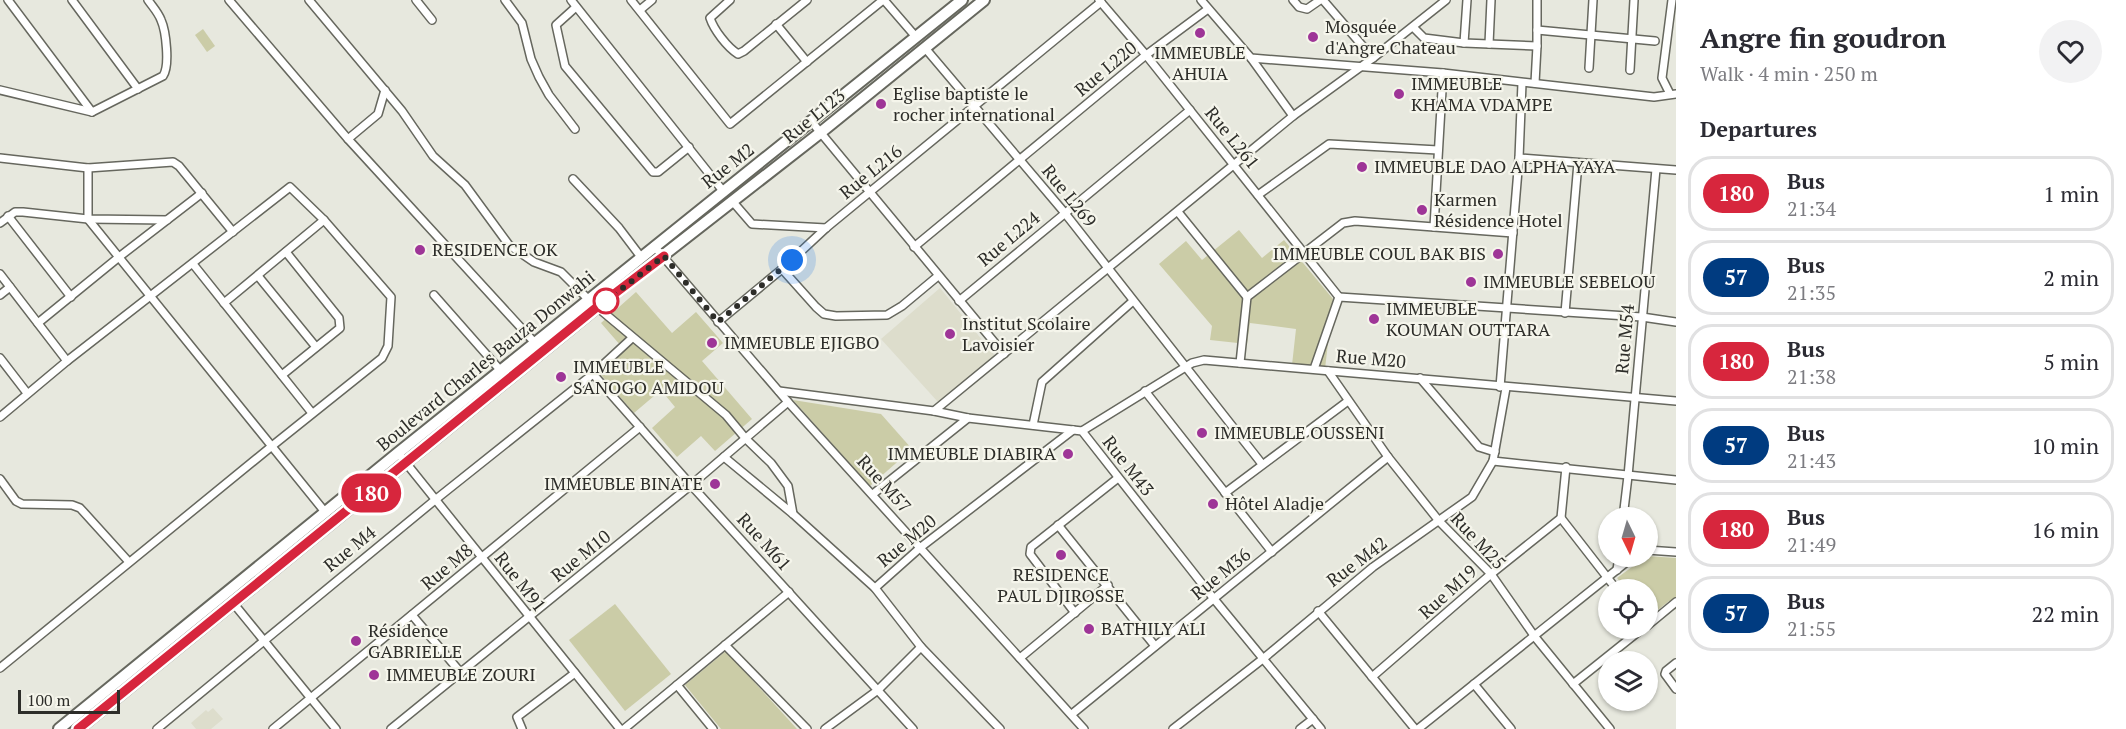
<!DOCTYPE html>
<meta charset="utf-8">
<style>
body{margin:0;font-family:"PT Serif",serif;background:#f2f2f3;color:#2b2b33;height:100vh;display:flex;flex-direction:column;font-size:22px;white-space:nowrap}
*{box-sizing:border-box;margin:0}
p{font-size:20px;color:#7c7c81}
.icon{flex:none;width:33px;height:33px;fill:none;stroke:currentColor;stroke-width:2;stroke-linecap:round;stroke-linejoin:round}
.map{position:relative;flex:1;overflow:hidden}
.drawer{display:flex;flex-direction:column;background:#fff;width:450px}
.drawer>*{flex:none}
.badge{padding:0 12px;border-radius:20px;font-size:21px;line-height:39px}
.needle{width:39px;rotate:175deg}
.controls{position:absolute;left:1598px;top:507px;display:grid;gap:12px}
.controls a{display:grid;place-items:center;width:60px;height:60px;border-radius:50%;background:#fff;box-shadow:0 2px 4px #0004;font-size:30px}
.scale{position:absolute;left:18px;bottom:15px;width:102px;box-sizing:border-box;padding-left:6px;border:3px solid #2d2d29;border-top:0;font-size:16px;line-height:21px;white-space:nowrap;color:#2d2d29;-webkit-text-stroke:4px #f5f5eb;paint-order:stroke}
.you{position:absolute;width:30px;height:30px;margin:-15px;border:4px solid #fff;border-radius:50%;background:#1a73e8;box-shadow:0 0 0 9px #1a73e833}
.map>.badge{position:absolute;translate:-50% -50%;box-shadow:0 0 0 3px #fff}
h2{padding:0 24px;font-size:22px;line-height:54px}
.round{display:grid;place-items:center;flex:none;width:63px;height:63px;border-radius:32px;background:#f2f2f3}
.head{display:flex;align-items:center;justify-content:space-between;height:102px;padding:0 24px}
h1{font-size:28px;font-weight:700;line-height:45px}
ul{padding:0;list-style:none}
li{display:flex;align-items:center;gap:18px;height:75px;margin:0 12px 9px;padding:0 12px;border:3px solid #e1e1e2;border-radius:24px}
li div{flex:1}
li b{display:block;font-size:22px}
li em{font-style:normal}
li .badge{min-width:66px;font-weight:700;text-align:center}
main{display:flex;flex:1;min-height:0}
.map>svg:first-child{display:block}
.built{fill:#ddc}
.green{fill:#cbcca7}
.lines{fill:none;stroke-linecap:round;stroke-linejoin:round}
.street-casing{stroke:#66675e;stroke-width:10}
.secondary-casing{stroke:#66675e;stroke-width:14}
.street{stroke:#fff;stroke-width:7}
.secondary{stroke:#fff;stroke-width:10}
.line-casing{stroke:#fff;stroke-width:14}
.line{stroke:#d7263d;stroke-width:9}
.walk{stroke:#2d2d29;stroke-width:6;stroke-dasharray:0 10.8}
.poi-dot{fill:#9e3597;stroke:#f5f5eb;stroke-width:2}
.stop-dot{fill:#fff;stroke:#d7263d;stroke-width:3}
.labels{text-anchor:middle;stroke-width:4.5;stroke-linejoin:round;paint-order:stroke}
.poi-label{font-size:18px;fill:#2d2d29;stroke:#f5f5eb;text-anchor:start}
.street-label{font-size:18px;fill:#2d2d29;stroke:#f5f5eb}
</style>
<main>
<div class="map">
<svg width="1676" height="729" viewBox="0 0 1676 729">
<rect width="100%" height="100%" fill="#e7e8de"/>
<g class="built">
<path d="M940 288 996 357 938 402 881 339Z"/>
<path d="M213 708 223 719 211 729H196L191 723 206 710 208 712Z"/>
</g>
<g class="green">
<path d="M203 29 215 46 207 52 195 35Z"/>
<path d="M1239 230 1262 258 1284 240 1333 299 1325 369 1292 365 1296 329 1250 323 1247 344 1210 340 1212 326 1159 264 1186 241 1202 260Z"/>
<path d="M636 292 672 333 696 312 723 343 702 361 752 419 715 451 701 436 677 457 652 428 675 407 661 390 634 413 595 368 621 346 601 323Z"/>
<path d="M793 400 881 414 912 449 870 486Z"/>
<path d="M1647 556 1676 558V610L1669 601 1648 618 1647 590 1626 589 1617 578Z"/>
<path d="M615 604 671 674 625 711 569 640Z"/>
<path d="M726 651 797 729H721L685 685Z"/>
</g>
<g class="lines">
<defs>
<g id="street">
<path d="M8 0 92 112"/>
<path d="M72 0 138 89"/>
<path d="M229 0 348 139 535 343"/>
<path d="M309 0 402 111 433 156 465 185 509 245 534 262 561 272 588 299"/>
<path d="M416 0 432 20"/>
<path d="M505 0 522 23 531 59 539 77 549 95 575 129"/>
<path d="M571 0 723 191"/>
<path d="M631 0 730 124 883 0"/>
<path d="M730 0 710 18C714 30 727 47 738 54L744 51 807 0"/>
<path d="M884 0 916 37"/>
<path d="M1099 0 1146 55 1339 297"/>
<path d="M1201 0 1251 58 1443 73 1654 97 1676 94"/>
<path d="M1293 0 1299 7 1307 9 1320 0"/>
<path d="M1323 0 1373 58"/>
<path d="M576 7 556 25 565 66 653 172H658L689 147"/>
<path d="M640 10 652 0"/>
<path d="M776 24 807 62"/>
<path d="M1413 27 1424 38 1464 43 1537 46"/>
<path d="M1537 30 1655 41"/>
<path d="M1464 43 1467 0"/>
<path d="M1489 44 1491 0"/>
<path d="M925 48 1064 212 1262 464"/>
<path d="M1251 58 1293 116"/>
<path d="M1589 68 1593 0"/>
<path d="M1630 70 1634 0"/>
<path d="M1535 83 1537 46V0"/>
<path d="M0 90 92 112 163 76C170 66 166 31 161 20 158 12 152 6 148 0"/>
<path d="M1670 94 1662 78 1672 0"/>
<path d="M811 121 1004 354"/>
<path d="M348 139 378 114 385 90"/>
<path d="M0 158 88 168 173 162 179 166 233 232"/>
<path d="M1519 158 1676 170"/>
<path d="M88 168V219L325 512"/>
<path d="M573 179 619 228 641 257"/>
<path d="M1258 195 1329 144 1438 150"/>
<path d="M733 202 752 224 826 228"/>
<path d="M1178 212 1247 297"/>
<path d="M8 216 71 297"/>
<path d="M0 223 15 212H23L88 219 167 220"/>
<path d="M1434 227 1443 73"/>
<path d="M654 246 788 402 1084 729"/>
<path d="M914 247 1146 55 1208 9"/>
<path d="M193 264 312 413"/>
<path d="M782 269 816 307 824 314 836 316 887 315 902 306 938 276"/>
<path d="M0 274 67 361"/>
<path d="M258 276 316 347"/>
<path d="M0 295 10 287"/>
<path d="M434 295 501 371"/>
<path d="M1339 297 1642 317 1676 322"/>
<path d="M959 301 1190 110"/>
<path d="M224 303 324 220"/>
<path d="M597 307 726 415 746 439 771 463 788 486 793 514"/>
<path d="M1565 313 1578 163"/>
<path d="M718 322 782 269 826 228 1101 2"/>
<path d="M38 323 119 257 202 193"/>
<path d="M0 358 27 393"/>
<path d="M1240 363 1247 297 1343 223 1355 221 1513 233"/>
<path d="M1314 369 1339 297"/>
<path d="M1328 371 1388 457 1439 521 1491 574 1535 637 1610 729"/>
<path d="M593 374 691 485 913 729"/>
<path d="M282 375 340 328 339 318 286 252"/>
<path d="M1420 378 1479 447 1495 452"/>
<path d="M1500 387 1519 158 1522 83"/>
<path d="M779 391 934 411 968 418 1082 431 1214 599 1321 729"/>
<path d="M1145 391 1272 552"/>
<path d="M934 411 1293 116 1373 58 1446 0"/>
<path d="M0 417 67 361 290 187 324 220 391 297 388 346 382 358 272 446 0 668"/>
<path d="M1033 425 1042 382 1133 301"/>
<path d="M1082 431 1192 363 1204 360C1361 373 1519 388 1676 401"/>
<path d="M398 453 620 729"/>
<path d="M724 457 793 514 875 588 921 647 1000 729"/>
<path d="M1493 461 1676 480"/>
<path d="M0 479 16 501 22 504 72 505 80 508 129 562"/>
<path d="M1225 493 1348 401"/>
<path d="M873 494 968 418"/>
<path d="M1561 518 1617 590"/>
<path d="M1623 518 1628 476 1656 169"/>
<path d="M1058 525 1155 646"/>
<path d="M1647 550 1676 552"/>
<path d="M1617 570 1619 556"/>
<path d="M875 588 921 547 1073 430"/>
<path d="M234 604 336 729"/>
<path d="M1318 611 1415 729"/>
<path d="M1075 613 1030 554 1031 547 1118 478"/>
<path d="M412 615 461 673"/>
<path d="M1647 626 1676 602"/>
<path d="M725 645 807 729"/>
<path d="M1020 658 1108 585"/>
<path d="M1676 663 1666 671 1665 674 1676 689"/>
<path d="M1372 677 1491 574 1561 518 1566 467"/>
<path d="M1474 684 1511 729"/>
<path d="M1573 684 1643 628"/>
<path d="M677 685 713 729"/>
<path d="M1072 714 1388 457"/>
<path d="M157 729 435 500 593 374 632 338"/>
<path d="M273 729 640 427"/>
<path d="M391 729 691 485 788 402"/>
<path d="M522 729 517 717 575 673"/>
<path d="M624 729 789 592"/>
<path d="M825 729 878 690 921 647"/>
<path d="M1173 729 1264 658 1373 567 1472 497 1493 461 1506 388"/>
<path d="M1300 729 1313 719"/>
<path d="M1418 729 1634 556"/>
</g>
<g id="secondary">
<path d="M59 729 398 453 962 0"/>
<path d="M78 729 597 307 820 133 984 0"/>
</g>
</defs>
<use href="#street" class="street-casing"/>
<use href="#secondary" class="secondary-casing"/>
<use href="#street" class="street"/>
<use href="#secondary" class="secondary"/>
</g>
<g class="lines">
<defs>
<path id="line" d="M78 729 597 307 664 256"/>
</defs>
<use href="#line" class="line-casing"/>
<use href="#line" class="line"/>
<path class="walk" d="M606 301 664 256 718 322 792 260"/>
</g>
<g class="poi-dot">
<circle cx="1200" cy="33" r="6"/>
<circle cx="1313" cy="37" r="6"/>
<circle cx="1399" cy="94" r="6"/>
<circle cx="881" cy="104" r="6"/>
<circle cx="1362" cy="167" r="6"/>
<circle cx="1422" cy="210" r="6"/>
<circle cx="420" cy="250" r="6"/>
<circle cx="1498" cy="254" r="6"/>
<circle cx="1471" cy="282" r="6"/>
<circle cx="1374" cy="319" r="6"/>
<circle cx="950" cy="334" r="6"/>
<circle cx="712" cy="343" r="6"/>
<circle cx="561" cy="377" r="6"/>
<circle cx="1202" cy="433" r="6"/>
<circle cx="1068" cy="454" r="6"/>
<circle cx="715" cy="484" r="6"/>
<circle cx="1213" cy="504" r="6"/>
<circle cx="1061" cy="555" r="6"/>
<circle cx="1089" cy="629" r="6"/>
<circle cx="356" cy="641" r="6"/>
<circle cx="374" cy="675" r="6"/>
</g>
<circle class="stop-dot" cx="606" cy="301" r="12"/>
<g class="labels">
<g class="poi-label">
<text x="1325" y="33">Mosquée<tspan x="1325" dy="21">d'Angre Chateau</tspan></text>
<text x="1200" y="59" text-anchor="middle">IMMEUBLE<tspan x="1200" dy="21">AHUIA</tspan></text>
<text x="1411" y="90">IMMEUBLE<tspan x="1411" dy="21">KHAMA VDAMPE</tspan></text>
<text x="893" y="100">Eglise baptiste le<tspan x="893" dy="21">rocher international</tspan></text>
<text x="1374" y="173">IMMEUBLE DAO ALPHA YAYA</text>
<text x="1434" y="206">Karmen<tspan x="1434" dy="21">Résidence Hotel</tspan></text>
<text x="432" y="256">RESIDENCE OK</text>
<text x="1486" y="260" text-anchor="end">IMMEUBLE COUL BAK BIS</text>
<text x="1483" y="288">IMMEUBLE SEBELOU</text>
<text x="1386" y="315">IMMEUBLE<tspan x="1386" dy="21">KOUMAN OUTTARA</tspan></text>
<text x="962" y="330">Institut Scolaire<tspan x="962" dy="21">Lavoisier</tspan></text>
<text x="724" y="349">IMMEUBLE EJIGBO</text>
<text x="573" y="373">IMMEUBLE<tspan x="573" dy="21">SANOGO AMIDOU</tspan></text>
<text x="1214" y="439">IMMEUBLE OUSSENI</text>
<text x="1056" y="460" text-anchor="end">IMMEUBLE DIABIRA</text>
<text x="703" y="490" text-anchor="end">IMMEUBLE BINATE</text>
<text x="1225" y="510">Hôtel Aladje</text>
<text x="1061" y="581" text-anchor="middle">RESIDENCE<tspan x="1061" dy="21">PAUL DJIROSSE</tspan></text>
<text x="1101" y="635">BATHILY ALI</text>
<text x="368" y="637">Résidence<tspan x="368" dy="21">GABRIELLE</tspan></text>
<text x="386" y="681">IMMEUBLE ZOURI</text>
</g>
<g class="street-label">
<text transform="translate(1106 69) rotate(-40)" y="6">Rue L220</text>
<text transform="translate(814 116) rotate(-39)" y="6">Rue L123</text>
<text transform="translate(1232 138) rotate(51)" y="6">Rue L261</text>
<text transform="translate(728 166) rotate(-38)" y="6">Rue M2</text>
<text transform="translate(871 172) rotate(-39)" y="6">Rue L216</text>
<text transform="translate(1069 196) rotate(51)" y="6">Rue L269</text>
<text transform="translate(1009 239) rotate(-40)" y="6">Rue L224</text>
<text transform="translate(1625 339) rotate(-85)" y="6">Rue M54</text>
<text transform="translate(1371 359) rotate(5)" y="6">Rue M20</text>
<text transform="translate(486 361) rotate(-39)" y="6">Boulevard Charles Bauza Donwahi</text>
<text transform="translate(1128 466) rotate(52)" y="6">Rue M43</text>
<text transform="translate(884 484) rotate(48)" y="6">Rue M57</text>
<text transform="translate(907 541) rotate(-40)" y="6">Rue M20</text>
<text transform="translate(1478 541) rotate(47)" y="6">Rue M25</text>
<text transform="translate(764 542) rotate(48)" y="6">Rue M61</text>
<text transform="translate(350 549) rotate(-39)" y="6">Rue M4</text>
<text transform="translate(581 556) rotate(-39)" y="6">Rue M10</text>
<text transform="translate(1357 562) rotate(-37)" y="6">Rue M42</text>
<text transform="translate(447 567) rotate(-40)" y="6">Rue M8</text>
<text transform="translate(1221 574) rotate(-39)" y="6">Rue M36</text>
<text transform="translate(520 582) rotate(52)" y="6">Rue M91</text>
<text transform="translate(1448 592) rotate(-42)" y="6">Rue M19</text>
</g>
</g>
</svg>
<div class="controls">
<a><svg class="needle" viewBox="-14 -14 28 28"><path d="M0-13l5 13h-10z" fill="#e53935"/><path d="M0 13l5-13h-10z" fill="#7c7c81"/></svg></a>
<a><svg class="icon" aria-label="locate" viewBox="0 0 24 24"><circle cx="12" cy="12" r="6"/><path d="M12 2v4M12 18v4M2 12h4M18 12h4"/></svg></a>
<a><svg class="icon" aria-label="layers" viewBox="0 0 24 24"><path d="M12 4l9 5-9 5-9-5zM3 14l9 5 9-5"/></svg></a>
</div>
<div class="scale">100 m</div>
<div class="you" style="left:792px;top:260px"></div>
<b class="badge" style="left:371px;top:493px;background:#d7263d;color:#fff">180</b>
</div>
<section class="drawer">
<div class="head"><div><h1>Angre fin goudron</h1><p>Walk · 4 min · 250 m</p></div><a class="round"><svg class="icon" aria-label="heart" viewBox="0 0 24 24"><path d="M12 20l-8-8c-3-5 5-10 8-4 3-6 11-1 8 4z"/></svg></a></div>
<h2>Departures</h2>
<ul>
<li><span class="badge" style="background:#d7263d;color:#fff">180</span><div><b>Bus</b><p>21:34</p></div><em>1 min</em></li>
<li><span class="badge" style="background:#003b80;color:#fff">57</span><div><b>Bus</b><p>21:35</p></div><em>2 min</em></li>
<li><span class="badge" style="background:#d7263d;color:#fff">180</span><div><b>Bus</b><p>21:38</p></div><em>5 min</em></li>
<li><span class="badge" style="background:#003b80;color:#fff">57</span><div><b>Bus</b><p>21:43</p></div><em>10 min</em></li>
<li><span class="badge" style="background:#d7263d;color:#fff">180</span><div><b>Bus</b><p>21:49</p></div><em>16 min</em></li>
<li><span class="badge" style="background:#003b80;color:#fff">57</span><div><b>Bus</b><p>21:55</p></div><em>22 min</em></li>
</ul>
</section>
</main>
